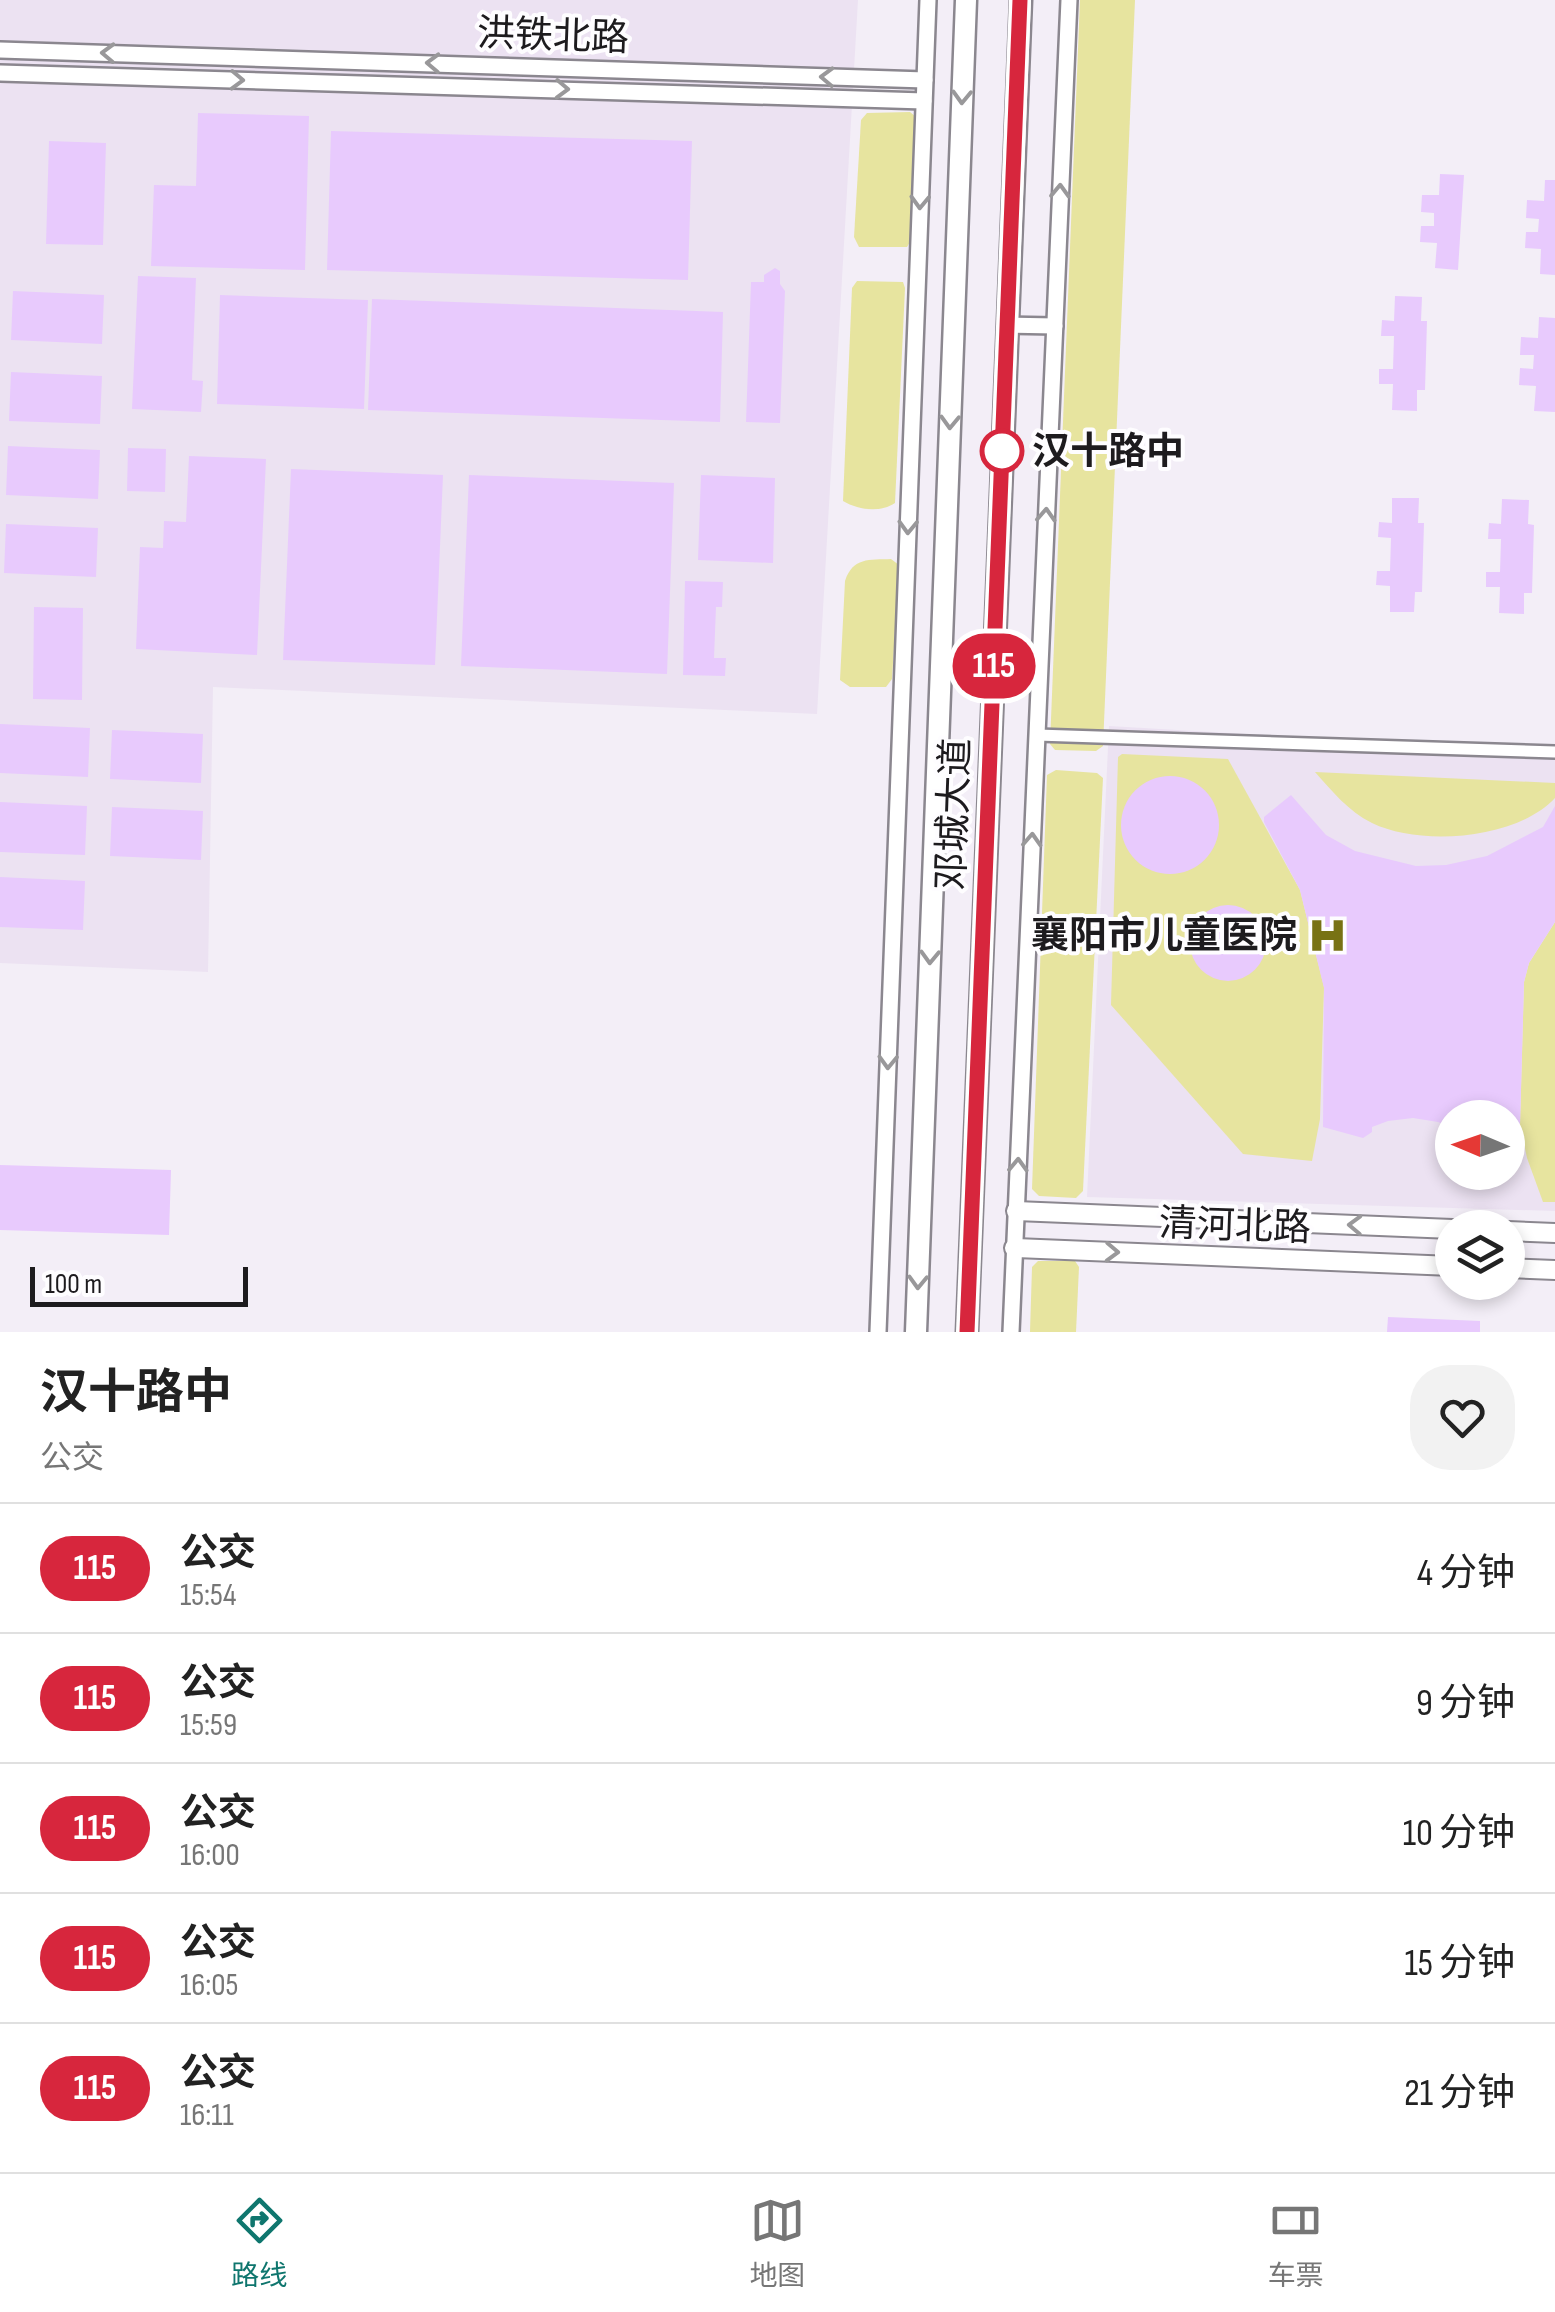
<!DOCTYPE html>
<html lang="zh">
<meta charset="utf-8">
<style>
body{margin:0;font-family:"Sofia Sans Condensed","Noto Sans SC",sans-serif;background:#f2f2f2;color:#222;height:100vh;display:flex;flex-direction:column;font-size:38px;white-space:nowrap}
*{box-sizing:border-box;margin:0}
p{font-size:32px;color:#767676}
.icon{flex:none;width:55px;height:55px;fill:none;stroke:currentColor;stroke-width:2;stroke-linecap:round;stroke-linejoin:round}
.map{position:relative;height:1332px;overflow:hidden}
.panel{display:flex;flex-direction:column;background:#fff;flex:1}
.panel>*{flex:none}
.badge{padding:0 20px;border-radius:32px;font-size:35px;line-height:65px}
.needle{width:65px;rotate:272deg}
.fabs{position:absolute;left:1435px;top:1100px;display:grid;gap:20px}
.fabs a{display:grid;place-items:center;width:90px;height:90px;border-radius:50%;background:#fff;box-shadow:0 5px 15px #0003;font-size:50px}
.scale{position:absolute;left:30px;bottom:25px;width:218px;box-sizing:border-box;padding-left:10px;border:5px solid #1d1b1e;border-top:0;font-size:28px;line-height:35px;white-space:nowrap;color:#1d1b1e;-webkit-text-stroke:8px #fefdff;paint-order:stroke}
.map>.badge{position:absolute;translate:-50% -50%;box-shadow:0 0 0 5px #fff}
.round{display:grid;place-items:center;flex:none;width:105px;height:105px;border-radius:40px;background:#f2f2f2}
.head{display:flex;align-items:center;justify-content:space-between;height:170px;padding:0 40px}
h1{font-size:48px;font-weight:700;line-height:75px}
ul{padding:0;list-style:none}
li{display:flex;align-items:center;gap:30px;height:130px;padding:0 40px;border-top:2px solid #e0e0e0}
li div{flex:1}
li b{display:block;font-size:38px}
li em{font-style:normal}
li .badge{min-width:110px;font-weight:700;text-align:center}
.dock{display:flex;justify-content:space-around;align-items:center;height:140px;border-top:2px solid #e0e0e0;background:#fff;font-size:28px;color:#767676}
.dock a{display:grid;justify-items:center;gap:5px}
.dock .selected{color:#0f766e}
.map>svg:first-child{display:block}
.built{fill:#ece2f2;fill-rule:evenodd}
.green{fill:#e7e49f}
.building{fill:#e8cafd}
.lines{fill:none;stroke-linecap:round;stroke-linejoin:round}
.minor-casing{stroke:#8b878f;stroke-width:16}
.tertiary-casing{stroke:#8b878f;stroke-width:20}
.secondary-casing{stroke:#8b878f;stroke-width:22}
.trunk-casing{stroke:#8b878f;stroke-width:25}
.minor{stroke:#fff;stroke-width:11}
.tertiary{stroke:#fff;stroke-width:15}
.secondary{stroke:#fff;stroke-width:18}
.trunk{stroke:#fff;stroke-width:20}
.oneway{stroke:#99989a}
.line-casing{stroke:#fff;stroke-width:22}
.line{stroke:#d7263d;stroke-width:15}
.stop-dot{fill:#fff;stroke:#d7263d;stroke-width:5}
.labels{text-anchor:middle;stroke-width:8;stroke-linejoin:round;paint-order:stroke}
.street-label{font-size:38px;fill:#1d1b1e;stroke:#fefdff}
.stop-label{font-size:38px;font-weight:bold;fill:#1d1b1e;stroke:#fefdff;text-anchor:start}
.poi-label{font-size:38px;font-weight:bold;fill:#1d1b1e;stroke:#fefdff;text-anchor:end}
</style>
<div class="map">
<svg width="1555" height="1332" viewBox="0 0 1555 1332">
<rect width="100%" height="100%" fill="#f3eef7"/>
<g class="built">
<path d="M0 0H858L817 714 213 687 208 972 0 963Z"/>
<path d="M1109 726 1555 752V1211L1087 1197ZM1452 1118H1508V1172H1452Z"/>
</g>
<g class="green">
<path d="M1080 0H1135L1103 746 1096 751 1055 750 1050 744Z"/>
<path d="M910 112 916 117 910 242 907 247H859L854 237 861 120 867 113Z"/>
<path d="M857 281 903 282 905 288 895 503C880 513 858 510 843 501L852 288Z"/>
<path d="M891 559 899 565 892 679 886 687H850L840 680 845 581C853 557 869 560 891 559Z"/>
<path d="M1122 754 1228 759 1300 890 1324 987 1320 1119 1312 1161 1243 1154 1111 1005 1118 757Z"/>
<path d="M1056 770 1097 773 1103 778 1083 1191 1076 1198 1039 1196 1032 1189 1047 775Z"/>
<path d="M1315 772 1555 783V798C1517 839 1421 847 1372 823 1348 811 1332 791 1315 772Z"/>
<path d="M1555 922V1202H1543L1527 1158 1520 1125 1524 982 1529 963Z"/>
<path d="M1038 1261H1075L1079 1267 1076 1332H1030L1032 1267Z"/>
</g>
<g class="building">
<path d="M198 113 309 116 305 270 151 266 154 185 196 186Z"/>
<path d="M331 131 692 141 688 280 327 270Z"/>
<path d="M49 141 106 143 103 245 46 244Z"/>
<path d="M1440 174 1464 175 1458 270 1435 268 1437 243 1420 242 1421 226H1434V213L1421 212 1422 195H1439Z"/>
<path d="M1545 180H1555V275L1540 274 1541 249 1525 248 1526 232H1538L1539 219 1526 218 1527 200 1544 201Z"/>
<path d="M775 268 780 271V284L785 291 780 423 746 422 751 282H764V275Z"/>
<path d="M138 276 196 278 192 380 203 381 201 412 132 409Z"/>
<path d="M13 291 104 295 102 344 11 340Z"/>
<path d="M220 295 368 300 364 409 217 404Z"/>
<path d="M1395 296 1422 297 1421 321H1427L1425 390H1417V411L1392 410 1393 384H1379V369H1393L1394 336H1381L1382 320 1394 321Z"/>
<path d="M372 299 723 312 720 422 368 410Z"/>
<path d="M1539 317 1555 318V412L1534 411 1536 386 1519 385 1520 368 1533 369 1534 355H1520L1521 337 1538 338Z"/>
<path d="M11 372 102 376 100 424 9 421Z"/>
<path d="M8 446 100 450 98 499 6 495Z"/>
<path d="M128 448 166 449 165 492 127 491Z"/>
<path d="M189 456 266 459 257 655 136 649 140 547 163 548 164 521 186 522Z"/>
<path d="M291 469 443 475 435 665 283 660Z"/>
<path d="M469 475 674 483 667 674 461 666Z"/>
<path d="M701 475 775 478 773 563 698 560Z"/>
<path d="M1392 498H1419L1418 523H1424L1422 592H1415L1414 612H1390V586L1376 585 1377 571H1390L1391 538 1378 537 1379 522 1392 523Z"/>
<path d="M1502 499 1529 500 1528 524 1534 525 1532 593H1524V614L1499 613 1500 587H1486V572H1500L1501 539H1488L1489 523 1501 524Z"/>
<path d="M6 524 98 528 96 577 4 573Z"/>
<path d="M685 581 723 582 722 607H716L714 658H726L725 676 683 675Z"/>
<path d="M34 607 83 608 82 700 33 699Z"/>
<path d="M0 724 90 728 88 777 0 773Z"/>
<path d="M112 730 203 734 201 783 110 779Z"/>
<circle cx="1170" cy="825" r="49"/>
<path d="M1291 795 1326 835 1355 851 1416 866 1446 865 1487 856 1543 827 1555 806V922L1529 963 1524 982 1520 1125 1516 1129 1508 1131V1118H1452V1128L1438 1122 1413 1118 1388 1121 1372 1127V1132L1363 1138 1323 1127 1324 988 1300 890 1264 822V817Z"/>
<path d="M0 802 87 806 85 855 0 852Z"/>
<path d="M112 807 203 811 201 860 110 856Z"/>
<path d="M0 877 85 881 83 930 0 927Z"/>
<circle cx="1228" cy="943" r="38"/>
<path d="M0 1165 171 1170 169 1235 0 1230Z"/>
<path d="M1388 1317 1480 1321V1332H1387Z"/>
</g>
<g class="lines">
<defs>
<path id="minor" d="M1037 735 1555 752"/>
<g id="tertiary">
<path d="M0 50 925 80"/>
<path d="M0 73 924 101"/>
<path d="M1008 325 1055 326"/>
<path d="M878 1332 928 0"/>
<path d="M1011 1332 1069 0"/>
</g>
<g id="secondary">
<path d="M1016 1211 1452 1229"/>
<path d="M1508 1231 1555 1233"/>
<path d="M1014 1248 1452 1266"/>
<path d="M1508 1268 1555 1270"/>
</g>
<g id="trunk">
<path d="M916 1332 966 0"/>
<path d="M967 1332 1021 0"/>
</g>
</defs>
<use href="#minor" class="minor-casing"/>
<use href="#tertiary" class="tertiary-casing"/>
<use href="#secondary" class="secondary-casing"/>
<use href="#trunk" class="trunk-casing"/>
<use href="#minor" class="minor"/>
<use href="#tertiary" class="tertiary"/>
<use href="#secondary" class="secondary"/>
<use href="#trunk" class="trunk"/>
</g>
<defs><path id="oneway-chevron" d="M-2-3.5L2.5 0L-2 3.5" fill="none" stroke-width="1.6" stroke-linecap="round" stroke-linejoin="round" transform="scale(2.5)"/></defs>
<g class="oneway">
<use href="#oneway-chevron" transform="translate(108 53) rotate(-178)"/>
<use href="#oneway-chevron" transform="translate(433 63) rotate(-178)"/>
<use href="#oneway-chevron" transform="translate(827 77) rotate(-178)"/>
<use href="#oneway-chevron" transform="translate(237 80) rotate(2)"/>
<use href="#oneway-chevron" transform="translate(562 89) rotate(2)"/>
<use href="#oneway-chevron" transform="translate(962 97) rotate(92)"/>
<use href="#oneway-chevron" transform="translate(1060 191) rotate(-88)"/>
<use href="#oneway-chevron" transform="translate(920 202) rotate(92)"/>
<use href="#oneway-chevron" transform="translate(950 422) rotate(92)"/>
<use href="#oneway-chevron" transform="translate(1046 515) rotate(-87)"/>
<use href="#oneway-chevron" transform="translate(908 527) rotate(92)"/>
<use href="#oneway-chevron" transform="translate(1032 840) rotate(-87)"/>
<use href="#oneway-chevron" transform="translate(930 957) rotate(92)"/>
<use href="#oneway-chevron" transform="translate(888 1062) rotate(92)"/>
<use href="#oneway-chevron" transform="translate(1018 1165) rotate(-88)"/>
<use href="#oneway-chevron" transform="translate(1355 1225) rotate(-178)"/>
<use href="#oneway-chevron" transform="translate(1112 1252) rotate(2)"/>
<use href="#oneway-chevron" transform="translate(918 1282) rotate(92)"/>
</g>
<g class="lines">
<defs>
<path id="line" d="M967 1332 1020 0"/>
</defs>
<use href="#line" class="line-casing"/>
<use href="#line" class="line"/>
</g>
<defs>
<symbol id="hospital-bare" viewBox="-9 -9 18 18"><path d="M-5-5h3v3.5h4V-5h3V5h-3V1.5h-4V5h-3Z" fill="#787214" stroke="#fefdff" stroke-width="2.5" paint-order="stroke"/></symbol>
</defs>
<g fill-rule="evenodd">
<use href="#hospital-bare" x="1300" y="908" width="55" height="55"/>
</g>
<circle class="stop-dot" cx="1002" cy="451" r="20"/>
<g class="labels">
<g class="street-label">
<text transform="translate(553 35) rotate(2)" y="13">洪铁北路</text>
<text transform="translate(953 814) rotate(-88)" y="13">邓城大道</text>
<text transform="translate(1235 1225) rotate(2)" y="13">清河北路</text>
</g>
<g class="stop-label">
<text x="1032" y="464">汉十路中</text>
</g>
<g class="poi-label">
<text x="1297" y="948">襄阳市儿童医院</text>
</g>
</g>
</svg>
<div class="fabs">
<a><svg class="needle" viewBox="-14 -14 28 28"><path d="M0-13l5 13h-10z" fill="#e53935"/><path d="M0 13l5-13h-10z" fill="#767676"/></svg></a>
<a><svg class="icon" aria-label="layers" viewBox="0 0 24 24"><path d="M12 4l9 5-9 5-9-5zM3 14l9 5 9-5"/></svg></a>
</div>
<div class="scale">100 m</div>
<b class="badge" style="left:994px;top:666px;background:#d7263d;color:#fff">115</b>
</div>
<section class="panel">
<div class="head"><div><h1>汉十路中</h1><p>公交</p></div><a class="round"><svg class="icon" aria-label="heart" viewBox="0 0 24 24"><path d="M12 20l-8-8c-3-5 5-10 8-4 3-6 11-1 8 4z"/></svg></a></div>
<ul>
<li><span class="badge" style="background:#d7263d;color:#fff">115</span><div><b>公交</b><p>15:54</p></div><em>4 分钟</em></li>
<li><span class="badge" style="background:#d7263d;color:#fff">115</span><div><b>公交</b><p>15:59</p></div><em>9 分钟</em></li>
<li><span class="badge" style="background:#d7263d;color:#fff">115</span><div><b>公交</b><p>16:00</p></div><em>10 分钟</em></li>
<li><span class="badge" style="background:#d7263d;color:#fff">115</span><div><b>公交</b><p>16:05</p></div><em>15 分钟</em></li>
<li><span class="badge" style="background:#d7263d;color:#fff">115</span><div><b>公交</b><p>16:11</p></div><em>21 分钟</em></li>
</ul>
</section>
<nav class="dock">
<a class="selected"><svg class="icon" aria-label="directions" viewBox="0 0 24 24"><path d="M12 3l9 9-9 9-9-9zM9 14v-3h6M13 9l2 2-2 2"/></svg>路线</a>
<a><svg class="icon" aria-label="map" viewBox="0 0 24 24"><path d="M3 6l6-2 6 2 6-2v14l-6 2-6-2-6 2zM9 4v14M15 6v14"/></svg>地图</a>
<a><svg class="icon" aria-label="tickets" viewBox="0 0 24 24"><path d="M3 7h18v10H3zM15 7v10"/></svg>车票</a>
</nav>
